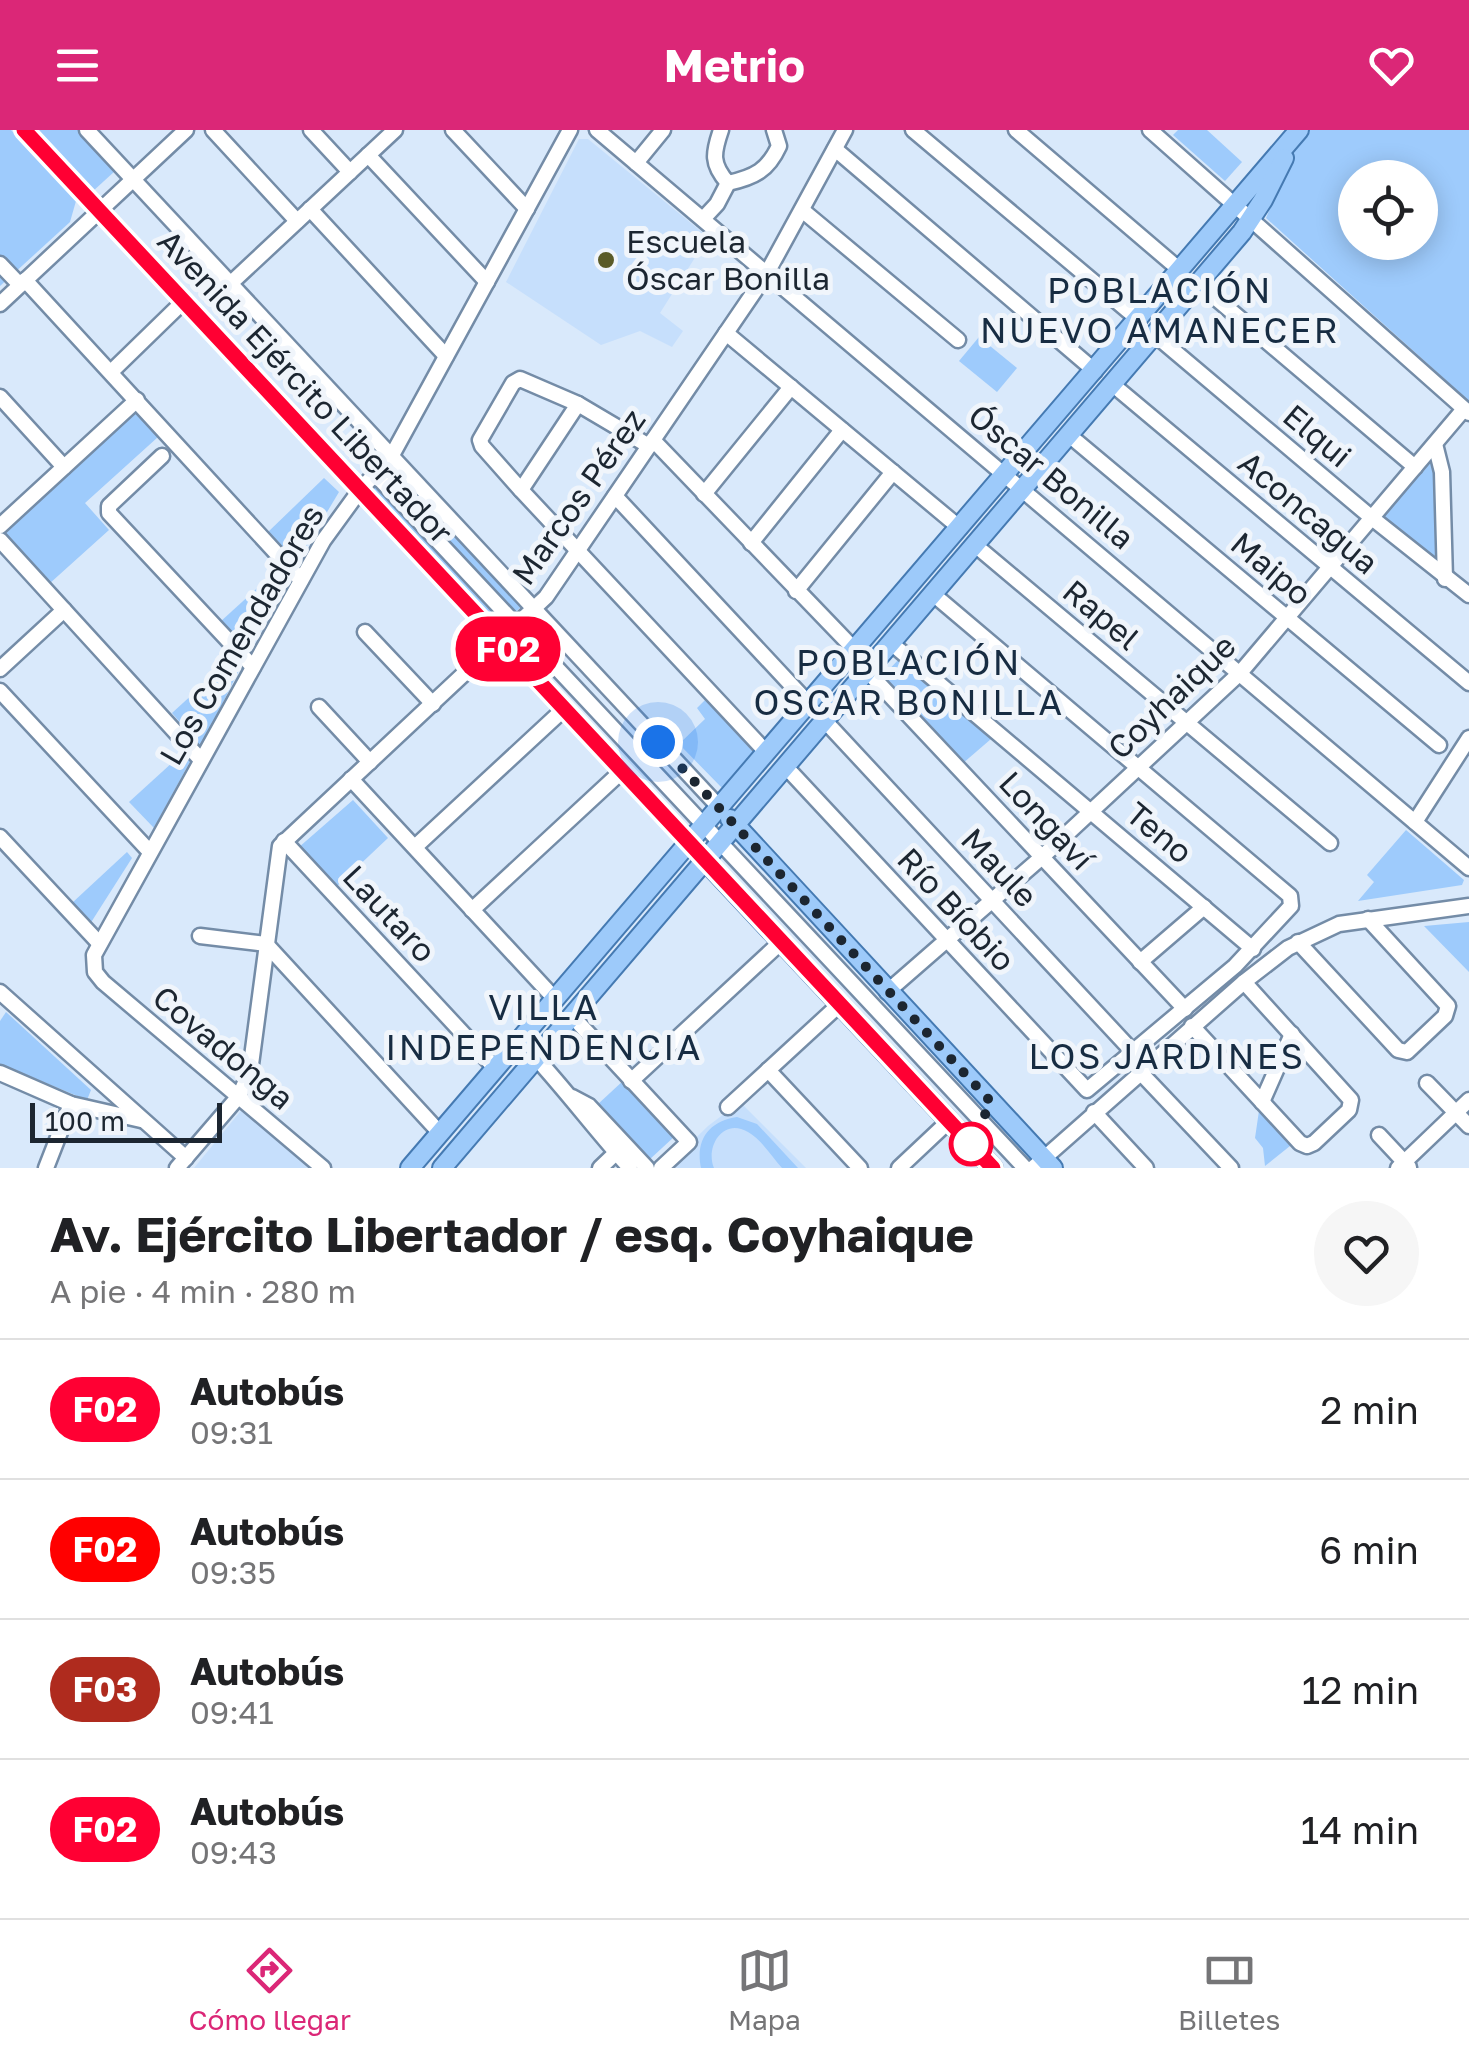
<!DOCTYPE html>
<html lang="es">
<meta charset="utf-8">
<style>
body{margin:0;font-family:"Golos Text",sans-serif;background:#f6f6f6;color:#202124;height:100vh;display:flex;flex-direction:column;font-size:38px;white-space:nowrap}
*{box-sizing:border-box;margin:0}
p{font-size:32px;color:#757577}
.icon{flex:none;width:55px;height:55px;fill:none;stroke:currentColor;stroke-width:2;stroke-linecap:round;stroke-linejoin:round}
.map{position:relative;height:1038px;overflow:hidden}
.details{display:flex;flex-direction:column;background:#fff;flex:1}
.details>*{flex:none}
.badge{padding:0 20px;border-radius:32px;font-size:35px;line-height:65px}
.fabs{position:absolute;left:1338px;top:30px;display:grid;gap:20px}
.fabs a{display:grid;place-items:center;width:100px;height:100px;border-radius:50%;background:#fff;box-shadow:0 5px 25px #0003;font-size:50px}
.scale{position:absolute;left:30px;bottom:25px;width:192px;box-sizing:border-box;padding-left:10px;border:5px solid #1c2631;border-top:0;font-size:28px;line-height:35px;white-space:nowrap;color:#1c2631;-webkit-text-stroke:8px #f0f5fb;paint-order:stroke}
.you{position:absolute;width:50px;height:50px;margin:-25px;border:8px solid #fff;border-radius:50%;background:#1a73e8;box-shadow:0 0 0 15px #1a73e833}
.map>.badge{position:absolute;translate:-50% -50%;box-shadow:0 0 0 5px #fff}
.round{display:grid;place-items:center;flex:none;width:105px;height:105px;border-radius:52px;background:#f6f6f6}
.head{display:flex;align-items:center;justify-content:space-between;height:170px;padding:0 50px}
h1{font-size:48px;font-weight:700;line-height:75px}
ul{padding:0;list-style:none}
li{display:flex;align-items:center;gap:30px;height:140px;padding:0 50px;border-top:2px solid #e0e0e0}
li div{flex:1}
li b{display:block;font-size:38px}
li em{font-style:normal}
li .badge{min-width:110px;font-weight:700;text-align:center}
header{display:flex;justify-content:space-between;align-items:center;height:130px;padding:0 50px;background:#db2777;color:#fff;font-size:45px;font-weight:700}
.tab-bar{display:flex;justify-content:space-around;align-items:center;height:140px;border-top:2px solid #e0e0e0;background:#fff;font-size:28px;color:#757577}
.tab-bar a{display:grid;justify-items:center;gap:5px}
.tab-bar .on{color:#db2777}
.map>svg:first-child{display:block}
.built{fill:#c6dffc}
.green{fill:#9ecbfc;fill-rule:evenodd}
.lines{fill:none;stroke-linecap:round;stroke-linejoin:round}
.minor-casing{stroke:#748ca7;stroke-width:19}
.major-casing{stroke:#457ab2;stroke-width:22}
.minor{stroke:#fff;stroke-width:14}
.major{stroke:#9dcafa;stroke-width:18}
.line-casing{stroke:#fff;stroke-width:22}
.line{stroke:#f03;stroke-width:15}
.walk{stroke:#1c2631;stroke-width:10;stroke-dasharray:0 18}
.poi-dot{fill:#5a5b28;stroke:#f0f5fb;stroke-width:4}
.stop-dot{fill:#fff;stroke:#f03;stroke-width:5}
.labels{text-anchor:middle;stroke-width:10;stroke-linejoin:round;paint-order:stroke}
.poi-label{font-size:32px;fill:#1c2631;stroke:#f0f5fb;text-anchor:start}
.street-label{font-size:32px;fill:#1c2631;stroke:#f0f5fb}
.neighbourhood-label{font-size:35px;letter-spacing:2.5px;fill:#172c42;stroke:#f0f5fb}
</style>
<header><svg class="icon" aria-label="menu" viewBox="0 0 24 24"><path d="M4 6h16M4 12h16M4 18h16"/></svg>Metrio<svg class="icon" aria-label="heart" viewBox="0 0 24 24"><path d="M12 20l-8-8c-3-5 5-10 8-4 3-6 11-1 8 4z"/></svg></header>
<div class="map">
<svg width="1469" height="1038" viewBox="0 0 1469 1038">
<rect width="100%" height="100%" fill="#d9e9fb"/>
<g class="built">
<path d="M579 9H588L708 107 660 183 683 201 672 217 640 201 601 215 506 152Z"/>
<path d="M740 972 806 1038H665L708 996Z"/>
<path d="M244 977 316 1038H194Z"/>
</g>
<g class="green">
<path d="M0 0H11L76 71 70 92 0 156Z"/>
<path d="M34 0H78L115 41 92 62Z"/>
<path d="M1178 0H1207L1242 32 1225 51 1173 5Z"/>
<path d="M1308 0H1469V271L1266 88 1298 12ZM1355 48H1420V112H1355Z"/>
<path d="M979 207 1017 238 997 262 959 231Z"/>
<path d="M132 279 158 307 85 373 109 400 49 454 0 400Z"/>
<path d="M1435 325 1438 436 1378 389Z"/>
<path d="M391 339 397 342 522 476 500 496 371 363 372 356Z"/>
<path d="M324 348 339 362 296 434 267 403Z"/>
<path d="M277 440 285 448 247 521 220 492Z"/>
<path d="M899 529 991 609 962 634 883 546Z"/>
<path d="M229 531 239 540 201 617 172 583Z"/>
<path d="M707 568 758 623 723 659 679 614 705 589 697 578Z"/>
<path d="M185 621 192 628 154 698 129 672Z"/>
<path d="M353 670 388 708 335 758 298 718Z"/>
<path d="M1406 700 1464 750 1462 755 1358 771 1374 752 1367 745Z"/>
<path d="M127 722 132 728 90 794 72 773Z"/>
<path d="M1469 792V842L1424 796Z"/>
<path d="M6 882 91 960 87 970 0 934V891Z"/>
<path d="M624 950 675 1006 649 1030 597 975Z"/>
<path d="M1260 974 1295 1012 1265 1036 1263 1018 1255 1008Z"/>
<path d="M737 987 757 994 798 1038H782C772 1027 761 1009 748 1002 723 987 705 1017 714 1038H701C695 1010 709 991 737 987Z"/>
</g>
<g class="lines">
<defs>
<g id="minor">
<path d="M24 0 689 713"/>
<path d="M87 0 720 678"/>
<path d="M213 0 297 91"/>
<path d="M311 0 350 42"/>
<path d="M453 0 527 79"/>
<path d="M597 0 1469 738"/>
<path d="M721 0C713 23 711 34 728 53"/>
<path d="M913 0 1139 190"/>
<path d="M1016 0 1181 141"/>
<path d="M1150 0 1469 283"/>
<path d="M835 19 1095 241"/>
<path d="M368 25 487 152"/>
<path d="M636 33 663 0"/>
<path d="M728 53C755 47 768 40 779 16L774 0"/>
<path d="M310 79 446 226"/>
<path d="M802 80 958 210"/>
<path d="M703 89 717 74 728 53"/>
<path d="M0 134 20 155"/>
<path d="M25 150 301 450"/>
<path d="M1198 153 1415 337"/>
<path d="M230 154 395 0"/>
<path d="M0 174 186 0"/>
<path d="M726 203 960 398"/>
<path d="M1154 204 1372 388 1469 465"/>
<path d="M111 242 184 171"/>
<path d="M1112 254 1469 553"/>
<path d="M0 267 64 337"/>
<path d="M1069 305 1439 615"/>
<path d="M653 310 855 520"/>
<path d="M1435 314 1442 342 1445 449"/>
<path d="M649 316 578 274 520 249 513 253 480 310 482 316 521 360 767 623"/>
<path d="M162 326 109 376V383L253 537"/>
<path d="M375 344 1025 1038"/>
<path d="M521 360 578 274"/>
<path d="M704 364 791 257"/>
<path d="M615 366 809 574"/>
<path d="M0 396 137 270"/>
<path d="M0 410 201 630"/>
<path d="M751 413 842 300"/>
<path d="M975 415 1330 713"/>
<path d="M796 461 893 342"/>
<path d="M365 502 433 574"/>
<path d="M891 513 1253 819"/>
<path d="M0 539 64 480"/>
<path d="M867 541 1185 879"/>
<path d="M0 561 150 722"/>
<path d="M319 577 370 632"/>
<path d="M825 591 1134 923"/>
<path d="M786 637 1087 960 1235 836 1291 776 1290 766 933 464"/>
<path d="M351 649 555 869"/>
<path d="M1415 692 1469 608"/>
<path d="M0 707 99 813"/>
<path d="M284 711 495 938"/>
<path d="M415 717 564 579"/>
<path d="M472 780 622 641"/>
<path d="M200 806 266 814 440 1003"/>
<path d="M1298 812 1398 920 1407 922 1445 886 1448 876 1368 789"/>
<path d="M1140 832 1204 777"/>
<path d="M0 862 186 1028"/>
<path d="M887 862 1042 727 1240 543 1464 279"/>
<path d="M572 886 689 1012 661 1038"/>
<path d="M1192 896 1300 1013 1307 1016 1314 1013 1349 980 1351 970 1244 852"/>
<path d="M536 928C569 964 597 1002 630 1038"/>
<path d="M768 940 860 1038"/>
<path d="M1140 942 1231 1038"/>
<path d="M0 943 71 974 141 990"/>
<path d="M631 951 781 812"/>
<path d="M1427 953 1469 996"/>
<path d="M572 967 589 976 647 1038"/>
<path d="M1262 972 1292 904"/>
<path d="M728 977 840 874"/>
<path d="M1094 982 1146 1038"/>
<path d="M1379 1005 1409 1037"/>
<path d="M46 1038 71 974"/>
<path d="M177 1038 239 966 250 942 280 716 546 467 767 143 845 0"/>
<path d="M323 1038 103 852 95 842 94 825 323 411 360 360 391 327 570 0"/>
<path d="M600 1038 621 1018"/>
<path d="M899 1038 949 991"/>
<path d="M1033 1038 1244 852 1288 818 1339 794 1469 776"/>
<path d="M1398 1038 1469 970"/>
</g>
<g id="major">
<path d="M730 689 1053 1038"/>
<path d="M700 725 993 1038"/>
<path d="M410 1038 1299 0"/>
<path d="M442 1038 1242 102 1263 70 1284 28"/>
</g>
</defs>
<use href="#minor" class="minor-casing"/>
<use href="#major" class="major-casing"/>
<use href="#minor" class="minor"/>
<use href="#major" class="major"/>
</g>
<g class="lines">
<defs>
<path id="line" d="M24 0 993 1038"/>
</defs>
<use href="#line" class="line-casing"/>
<use href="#line" class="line"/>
<path class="walk" d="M658 612 991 972 971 1014"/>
</g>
<circle class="poi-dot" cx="606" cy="130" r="10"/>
<circle class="stop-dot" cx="971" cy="1014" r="20"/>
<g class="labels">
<g class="poi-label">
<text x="626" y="123">Escuela<tspan x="626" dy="37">Óscar Bonilla</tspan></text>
</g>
<g class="street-label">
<text transform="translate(305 257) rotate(47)" y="11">Avenida Ejército Libertador</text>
<text transform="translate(1317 306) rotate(40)" y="11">Elqui</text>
<text transform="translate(1051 347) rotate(40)" y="11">Óscar Bonilla</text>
<text transform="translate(579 367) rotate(-55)" y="11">Marcos Pérez</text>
<text transform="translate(1308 383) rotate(40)" y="11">Aconcagua</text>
<text transform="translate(1271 439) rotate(40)" y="11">Maipo</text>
<text transform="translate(1101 485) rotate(40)" y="11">Rapel</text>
<text transform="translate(242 505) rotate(-60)" y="11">Los Comendadores</text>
<text transform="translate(1172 567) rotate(-44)" y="11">Coyhaique</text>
<text transform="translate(1046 691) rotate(47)" y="11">Longaví</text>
<text transform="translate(1159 703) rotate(40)" y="11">Teno</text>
<text transform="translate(999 738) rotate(47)" y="11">Maule</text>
<text transform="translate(956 780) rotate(47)" y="11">Río Bíobio</text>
<text transform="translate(389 784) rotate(47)" y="11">Lautaro</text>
<text transform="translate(223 918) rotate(40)" y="11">Covadonga</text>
</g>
<g class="neighbourhood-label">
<text x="1160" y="173">POBLACIÓN<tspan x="1160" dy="40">NUEVO AMANECER</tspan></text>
<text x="909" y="545">POBLACIÓN<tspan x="909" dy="40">OSCAR BONILLA</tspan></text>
<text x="544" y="890">VILLA<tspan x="544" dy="40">INDEPENDENCIA</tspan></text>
<text x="1167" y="939">LOS JARDINES</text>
</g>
</g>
</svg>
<div class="fabs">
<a><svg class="icon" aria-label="locate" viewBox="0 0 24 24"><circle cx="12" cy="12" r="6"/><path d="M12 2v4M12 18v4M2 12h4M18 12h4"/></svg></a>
</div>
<div class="scale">100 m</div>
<div class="you" style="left:658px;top:612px"></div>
<b class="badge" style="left:508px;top:519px;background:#f03;color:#fff">F02</b>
</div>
<section class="details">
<div class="head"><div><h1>Av. Ejército Libertador / esq. Coyhaique</h1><p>A pie · 4 min · 280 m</p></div><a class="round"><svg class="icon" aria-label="heart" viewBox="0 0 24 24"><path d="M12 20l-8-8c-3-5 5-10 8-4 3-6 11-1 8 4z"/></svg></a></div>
<ul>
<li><span class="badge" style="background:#f03;color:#fff">F02</span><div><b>Autobús</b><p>09:31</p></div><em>2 min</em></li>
<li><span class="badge" style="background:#f00;color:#fff">F02</span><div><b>Autobús</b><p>09:35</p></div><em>6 min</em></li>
<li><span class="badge" style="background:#af2b1e;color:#fff">F03</span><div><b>Autobús</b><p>09:41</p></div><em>12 min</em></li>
<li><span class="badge" style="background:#f03;color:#fff">F02</span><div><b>Autobús</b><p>09:43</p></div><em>14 min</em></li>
</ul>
</section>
<nav class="tab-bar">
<a class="on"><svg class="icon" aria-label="directions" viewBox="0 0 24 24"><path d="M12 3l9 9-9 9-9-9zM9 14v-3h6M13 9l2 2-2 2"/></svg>Cómo llegar</a>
<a><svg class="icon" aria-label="map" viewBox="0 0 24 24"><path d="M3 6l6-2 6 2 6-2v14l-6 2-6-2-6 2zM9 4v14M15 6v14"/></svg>Mapa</a>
<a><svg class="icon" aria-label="tickets" viewBox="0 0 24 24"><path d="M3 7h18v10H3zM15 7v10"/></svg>Billetes</a>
</nav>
